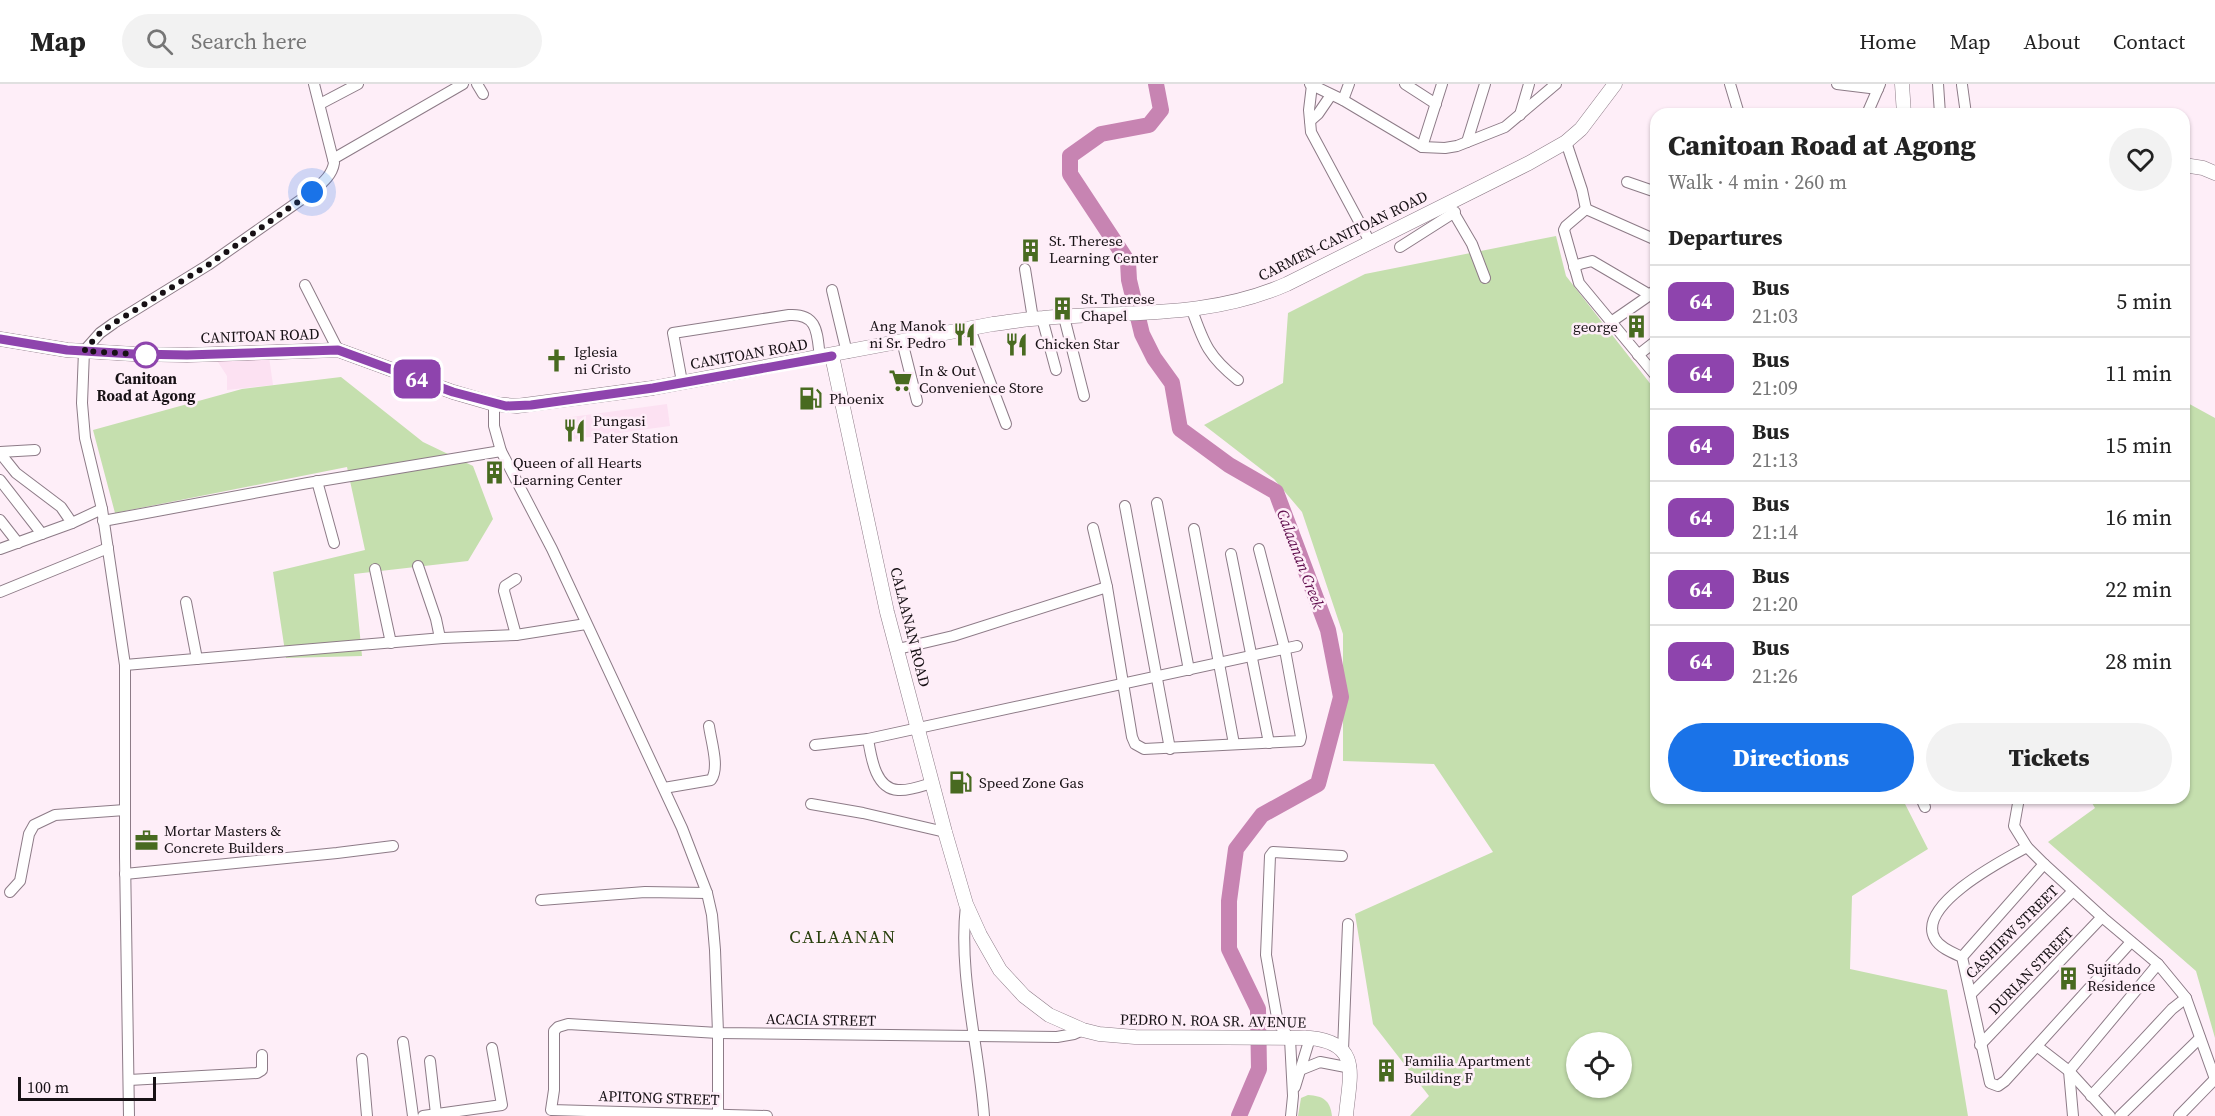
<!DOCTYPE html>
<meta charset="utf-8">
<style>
body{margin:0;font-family:"Source Serif 4",serif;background:#f2f2f2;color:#222;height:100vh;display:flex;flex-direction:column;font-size:22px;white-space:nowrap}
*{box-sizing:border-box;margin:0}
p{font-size:20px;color:#767676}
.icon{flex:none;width:33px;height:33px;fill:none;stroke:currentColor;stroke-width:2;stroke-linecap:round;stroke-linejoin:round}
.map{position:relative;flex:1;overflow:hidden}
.side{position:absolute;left:1650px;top:24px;width:540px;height:696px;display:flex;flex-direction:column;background:#fff;border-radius:18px;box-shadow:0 2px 4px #0004}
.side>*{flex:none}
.badge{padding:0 12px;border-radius:9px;font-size:21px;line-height:39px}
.tools{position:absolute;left:1566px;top:948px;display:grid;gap:12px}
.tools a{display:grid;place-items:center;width:66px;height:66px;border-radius:50%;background:#fff;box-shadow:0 2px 4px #0004;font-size:30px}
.scale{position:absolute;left:18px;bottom:15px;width:138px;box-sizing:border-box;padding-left:6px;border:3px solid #171115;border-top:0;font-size:16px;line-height:21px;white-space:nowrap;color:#171115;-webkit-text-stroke:4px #feeef8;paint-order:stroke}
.you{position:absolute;width:30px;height:30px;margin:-15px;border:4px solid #fff;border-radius:50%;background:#1a73e8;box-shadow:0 0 0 9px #1a73e833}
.map>.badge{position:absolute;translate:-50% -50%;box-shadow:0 0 0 3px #fff}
h2{padding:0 18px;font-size:22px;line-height:54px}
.round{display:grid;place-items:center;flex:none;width:63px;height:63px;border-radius:32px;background:#f2f2f2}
.head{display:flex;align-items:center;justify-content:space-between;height:102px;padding:0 18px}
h1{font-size:28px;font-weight:800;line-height:45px}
.primary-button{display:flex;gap:12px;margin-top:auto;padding:12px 18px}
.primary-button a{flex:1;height:69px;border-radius:36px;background:#1a73e8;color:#fff;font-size:24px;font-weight:800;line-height:69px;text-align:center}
.primary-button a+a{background:#f2f2f2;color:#222}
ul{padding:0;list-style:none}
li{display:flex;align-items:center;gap:18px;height:72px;padding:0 18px;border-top:2px solid #e0e0e0}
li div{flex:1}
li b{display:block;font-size:22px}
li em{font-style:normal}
li .badge{min-width:66px;font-weight:700;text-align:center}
header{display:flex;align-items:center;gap:36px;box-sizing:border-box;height:84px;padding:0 30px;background:#fff;border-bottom:2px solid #e0e0e0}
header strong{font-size:28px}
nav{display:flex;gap:33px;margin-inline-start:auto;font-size:21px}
.search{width:420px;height:54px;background:#f2f2f2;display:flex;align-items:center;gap:15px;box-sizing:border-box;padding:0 21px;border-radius:33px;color:#767676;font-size:22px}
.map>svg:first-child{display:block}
.built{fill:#fce1f2}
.green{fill:#c5dfae;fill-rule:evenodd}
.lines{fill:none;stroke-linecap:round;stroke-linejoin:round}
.river{stroke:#c784b2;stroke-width:16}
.minor-casing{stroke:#8d7b87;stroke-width:12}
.major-casing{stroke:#8d7b87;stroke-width:15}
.minor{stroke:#fff;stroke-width:10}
.major{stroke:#fff;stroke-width:14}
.line-casing{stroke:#fff;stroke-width:14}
.line{stroke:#8e44ad;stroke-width:9}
.walk{stroke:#171115;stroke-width:6;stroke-dasharray:0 10.8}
.stop-dot{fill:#fff;stroke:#8e44ad;stroke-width:3}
.labels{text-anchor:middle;stroke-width:5;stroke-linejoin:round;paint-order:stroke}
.street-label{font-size:15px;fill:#171115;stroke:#feeef8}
.poi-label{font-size:15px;fill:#171115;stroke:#feeef8;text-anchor:start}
.stop-label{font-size:15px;font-weight:bold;fill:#171115;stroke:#feeef8}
.water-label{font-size:16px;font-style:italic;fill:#610f4e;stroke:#feeef8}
.quarter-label{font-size:18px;letter-spacing:1.5px;fill:#29400d;stroke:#feeef8}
</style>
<header>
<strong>Map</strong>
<div class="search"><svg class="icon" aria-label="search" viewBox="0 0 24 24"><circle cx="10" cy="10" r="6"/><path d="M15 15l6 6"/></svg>Search here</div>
<nav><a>Home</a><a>Map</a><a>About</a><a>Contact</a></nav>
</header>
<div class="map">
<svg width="2215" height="1032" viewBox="0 0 2215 1032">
<rect width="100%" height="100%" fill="#feeef8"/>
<g class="built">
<path d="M269 273 273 301 227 306V292L216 275Z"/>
<path d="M667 320 670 342 567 356 564 334Z"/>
</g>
<g class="green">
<path d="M1556 152 1566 192 1656 307V714H1902L1928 765 1852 812 1850 885 1947 906 1968 1032H1410L1429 1012 1373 940 1355 830 1493 768 1434 680 1343 677V550L1302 428 1274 395 1204 341 1283 299 1288 229 1365 190ZM1576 958H1622V1004H1576Z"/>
<path d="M341 293 423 358 473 382 493 435 468 477 354 490 362 572 286 574 273 488 365 466 347 383 115 429 93 346 242 305Z"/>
<path d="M2184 317 2215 334V954L2196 887 2048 758 2095 724 2089 714H2184Z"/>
<path d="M1308 1011C1323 1012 1330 1016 1332 1032H1298L1301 1014Z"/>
</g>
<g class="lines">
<path class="river" d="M1156 0 1161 26 1149 41 1101 50 1070 72V90L1128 178 1129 196 1142 250 1154 274 1172 299 1180 345 1229 381 1276 408 1328 546 1341 613 1318 700 1262 731 1236 765 1229 817V865L1258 925 1259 985 1239 1032"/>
<defs>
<g id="minor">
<path d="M477 0 483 10"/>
<path d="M1310 0 1343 16 1422 63 1445 64 1457 62 1505 43 1556 0"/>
<path d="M1405 0 1436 20"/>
<path d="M1730 0 1739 30"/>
<path d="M1837 0 1878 5"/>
<path d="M1938 0 1940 30"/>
<path d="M1312 1 1309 26 1311 48 1370 158"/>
<path d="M1962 1 1966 30"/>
<path d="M1343 16 1349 0"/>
<path d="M320 20 358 0"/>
<path d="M1867 30 1880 0"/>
<path d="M1520 31 1529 0"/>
<path d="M1310 37 1318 30 1331 11"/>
<path d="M1467 58 1485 0"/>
<path d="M1566 58 1582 106 1586 125"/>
<path d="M1422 63 1442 0"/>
<path d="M333 75 463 0"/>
<path d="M1627 98 1656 108"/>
<path d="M1448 119 1472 160 1485 194"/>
<path d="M1586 125 1566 142 1564 146 1579 199 1656 292"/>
<path d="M1586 125 1656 156"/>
<path d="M1400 163 1455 128"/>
<path d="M1574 183 1580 180 1592 177 1650 211"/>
<path d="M1025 185 1033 235"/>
<path d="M305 201 338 266"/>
<path d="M832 206 847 269"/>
<path d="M1192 226C1204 260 1209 273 1238 296"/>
<path d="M1064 233 1084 312"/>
<path d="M1042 234 1056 286"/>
<path d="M1611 238 1650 211 1656 205"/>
<path d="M970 245 1006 340"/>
<path d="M902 257 917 317"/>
<path d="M1638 271 1656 257"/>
<path d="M682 298 673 249 789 231C819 229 817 251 820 274"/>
<path d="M494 320V342L501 367 552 465 682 744 707 809 712 831 715 866 718 949V1032"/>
<path d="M0 368 35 366"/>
<path d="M0 369 16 389 61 423 72 439"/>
<path d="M0 396 42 450"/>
<path d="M317 397 334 459"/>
<path d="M1157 419 1189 586"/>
<path d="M1125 422 1170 665"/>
<path d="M0 436 18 459"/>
<path d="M103 437 308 399 501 367"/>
<path d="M1093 444 1107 503 1132 653 1135 660 1144 665 1300 657 1301 653 1285 566 1259 465"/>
<path d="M1194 445 1234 660"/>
<path d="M0 465 72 439 102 425"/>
<path d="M1231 470 1269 659"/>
<path d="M418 482 436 535 440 554"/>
<path d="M375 485 391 559"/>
<path d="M516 495 505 502 504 507 516 551"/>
<path d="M0 508 108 464"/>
<path d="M186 518 197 575"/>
<path d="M898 565 953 552 1107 503"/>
<path d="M125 581 443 554 516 551 586 540"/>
<path d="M868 655C871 672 875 705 898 706 909 707 922 702 932 699"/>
<path d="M815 661 868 655 1297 562"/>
<path d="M664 704 711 696C720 684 711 657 709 642"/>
<path d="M1921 714 1925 723"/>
<path d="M2019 714 2014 742 2027 763 2044 780 2102 833 2158 880 2186 914 2215 995"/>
<path d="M811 720 863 729 945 748"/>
<path d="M2027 763C2005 775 1915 821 1935 855 1940 864 1953 869 1962 873L1990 999 1998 1002 2005 997 2131 858"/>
<path d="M125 790 337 769 393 762"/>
<path d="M10 808 20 797 29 750 34 741 55 731 125 726"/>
<path d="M541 816 645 808 707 809"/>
<path d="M966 821C958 891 979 962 984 1032"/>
<path d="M1962 873 2044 780"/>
<path d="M1971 910 2073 807"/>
<path d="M403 958 413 1032"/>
<path d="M1980 961 2102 833"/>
<path d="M2038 963 2069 987 2110 1032"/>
<path d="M1343 966 1348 840"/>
<path d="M362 975 367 1032"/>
<path d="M430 977 436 1030"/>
<path d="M1300 986 1320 978 1351 984"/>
<path d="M129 996 257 989 262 986V971"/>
<path d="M1295 1003 1310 954"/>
<path d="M2091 1012 2172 925 2186 914"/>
<path d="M129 1032 125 773V581L102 425 85 354 82 319 84 267 100 249 114 239 208 181 312 108C321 100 332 92 334 79L314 0"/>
<path d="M423 1032 502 1021 492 964"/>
<path d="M767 1032 551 1026 554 1006V947L558 943 568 940 718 949 1057 953 1074 950 1083 946"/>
<path d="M1291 1032 1293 1012 1290 955 1278 939 1266 871 1270 772 1273 768 1342 772"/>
<path d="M2073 1032 2069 987 2158 880"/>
<path d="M2120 1032 2200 954"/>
<path d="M2179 1032 2215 995"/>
</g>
<g id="major">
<path d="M1902 0 1904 30"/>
<path d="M2184 81 2203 84 2215 89"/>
<path d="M0 255 67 266 134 270 187 271 338 266 453 308 494 320 517 322 653 304 993 240C1009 238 1026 235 1043 234 1127 227 1208 235 1287 200L1529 79 1566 58 1581 45 1615 0"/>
<path d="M832 272 887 528 945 748 966 820 980 851 1000 886 1024 912 1049 931 1083 946 1099 950 1135 953 1310 954C1363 959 1349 994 1346 1032"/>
</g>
</defs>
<use href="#minor" class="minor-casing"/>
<use href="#major" class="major-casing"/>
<use href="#minor" class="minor"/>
<use href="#major" class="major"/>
</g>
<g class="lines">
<defs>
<path id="line" d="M0 255 67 266 134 270 187 271 338 266 453 308 506 322 531 321 653 304 832 272"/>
</defs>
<use href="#line" class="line-casing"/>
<use href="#line" class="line"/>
<path class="walk" d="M146 271H152L84 267 100 249 114 239 208 181 312 108"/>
</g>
<defs>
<symbol id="building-bare" viewBox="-9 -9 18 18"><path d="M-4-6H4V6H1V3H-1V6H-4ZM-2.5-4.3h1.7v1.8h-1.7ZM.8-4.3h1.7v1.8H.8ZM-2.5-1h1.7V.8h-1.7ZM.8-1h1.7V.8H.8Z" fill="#486a20" stroke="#feeef8" stroke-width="2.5" paint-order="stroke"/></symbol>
<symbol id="restaurant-bare" viewBox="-9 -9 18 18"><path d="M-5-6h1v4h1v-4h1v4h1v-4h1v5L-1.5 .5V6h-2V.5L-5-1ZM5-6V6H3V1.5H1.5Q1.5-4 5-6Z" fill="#486a20" stroke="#feeef8" stroke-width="2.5" paint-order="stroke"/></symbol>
<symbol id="church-bare" viewBox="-9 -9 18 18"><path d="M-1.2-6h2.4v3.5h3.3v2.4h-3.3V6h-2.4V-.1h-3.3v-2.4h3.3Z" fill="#486a20" stroke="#feeef8" stroke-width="2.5" paint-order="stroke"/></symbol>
<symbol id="supermarket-bare" viewBox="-9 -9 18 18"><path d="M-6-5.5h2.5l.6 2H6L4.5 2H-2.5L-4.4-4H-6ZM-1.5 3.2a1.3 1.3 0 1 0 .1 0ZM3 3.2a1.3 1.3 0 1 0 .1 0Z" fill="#486a20" stroke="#feeef8" stroke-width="2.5" paint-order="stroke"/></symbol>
<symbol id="fuel-bare" viewBox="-9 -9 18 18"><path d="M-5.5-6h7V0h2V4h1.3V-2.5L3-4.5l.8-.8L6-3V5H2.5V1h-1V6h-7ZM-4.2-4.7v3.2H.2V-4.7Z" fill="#486a20" stroke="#feeef8" stroke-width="2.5" paint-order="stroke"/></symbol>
<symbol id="office-bare" viewBox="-9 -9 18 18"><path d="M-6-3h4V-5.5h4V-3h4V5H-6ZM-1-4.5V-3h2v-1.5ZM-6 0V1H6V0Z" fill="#486a20" stroke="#feeef8" stroke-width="2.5" paint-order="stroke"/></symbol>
</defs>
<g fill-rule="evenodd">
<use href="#building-bare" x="1014" y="150" width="33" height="33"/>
<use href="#building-bare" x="1046" y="208" width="33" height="33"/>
<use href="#building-bare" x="1620" y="226" width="33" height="33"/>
<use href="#restaurant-bare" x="948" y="234" width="33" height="33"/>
<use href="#restaurant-bare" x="1000" y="244" width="33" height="33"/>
<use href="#church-bare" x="540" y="260" width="33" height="33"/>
<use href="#supermarket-bare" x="884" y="280" width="33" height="33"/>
<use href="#fuel-bare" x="794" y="298" width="33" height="33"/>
<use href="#restaurant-bare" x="558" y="330" width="33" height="33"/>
<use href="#building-bare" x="478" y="372" width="33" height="33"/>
<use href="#fuel-bare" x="944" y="682" width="33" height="33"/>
<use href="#office-bare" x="130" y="740" width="33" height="33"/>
<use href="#building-bare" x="2052" y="878" width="33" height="33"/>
<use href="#building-bare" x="1370" y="970" width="33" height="33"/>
</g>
<circle class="stop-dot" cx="146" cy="271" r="12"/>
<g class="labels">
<g class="street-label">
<text transform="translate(1343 152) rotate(-26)" y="5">CARMEN-CANITOAN ROAD</text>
<text transform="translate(260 252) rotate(-2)" y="5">CANITOAN ROAD</text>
<text transform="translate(749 270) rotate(-10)" y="5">CANITOAN ROAD</text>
<text transform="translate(910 543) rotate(76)" y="5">CALAANAN ROAD</text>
<text transform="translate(2012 848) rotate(-45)" y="5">CASHIEW STREET</text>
<text transform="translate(2031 887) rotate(-46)" y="5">DURIAN STREET</text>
<text transform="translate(821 936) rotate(1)" y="5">ACACIA STREET</text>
<text transform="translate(1213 937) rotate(1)" y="5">PEDRO N. ROA SR. AVENUE</text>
<text transform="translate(659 1014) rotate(2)" y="5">APITONG STREET</text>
</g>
<g class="poi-label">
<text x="1049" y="162">St. Therese<tspan x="1049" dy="17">Learning Center</tspan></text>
<text x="1081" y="220">St. Therese<tspan x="1081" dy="17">Chapel</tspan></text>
<text x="946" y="247" text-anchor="end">Ang Manok<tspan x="946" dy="17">ni Sr. Pedro</tspan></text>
<text x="1618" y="248" text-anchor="end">george</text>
<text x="1035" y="265">Chicken Star</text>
<text x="574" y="273">Iglesia<tspan x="574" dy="17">ni Cristo</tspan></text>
<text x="919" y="292">In &amp; Out<tspan x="919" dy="17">Convenience Store</tspan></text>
<text x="829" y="320">Phoenix</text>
<text x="593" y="342">Pungasi<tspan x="593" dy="17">Pater Station</tspan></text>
<text x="513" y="384">Queen of all Hearts<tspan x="513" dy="17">Learning Center</tspan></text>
<text x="979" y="704">Speed Zone Gas</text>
<text x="164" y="752">Mortar Masters &amp;<tspan x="164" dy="17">Concrete Builders</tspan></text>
<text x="2087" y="890">Sujitado<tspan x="2087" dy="17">Residence</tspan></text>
<text x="1404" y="982">Familia Apartment<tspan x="1404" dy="17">Building F</tspan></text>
</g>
<g class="stop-label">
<text x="146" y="300">Canitoan<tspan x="146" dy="17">Road at Agong</tspan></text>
</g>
<g class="water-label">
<text transform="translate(1301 475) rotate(69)" y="6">Calaanan Creek</text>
</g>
<g class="quarter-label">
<text x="843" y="859">CALAANAN</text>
</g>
</g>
</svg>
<div class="tools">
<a><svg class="icon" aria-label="locate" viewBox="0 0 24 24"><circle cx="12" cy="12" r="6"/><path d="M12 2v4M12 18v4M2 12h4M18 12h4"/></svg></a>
</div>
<div class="scale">100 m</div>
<div class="you" style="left:312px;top:108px"></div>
<b class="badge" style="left:417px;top:295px;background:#8e44ad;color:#fff">64</b>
<section class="side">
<div class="head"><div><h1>Canitoan Road at Agong</h1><p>Walk · 4 min · 260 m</p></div><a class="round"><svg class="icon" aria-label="heart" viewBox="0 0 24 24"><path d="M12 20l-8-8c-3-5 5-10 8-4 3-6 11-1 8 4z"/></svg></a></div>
<h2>Departures</h2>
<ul>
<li><span class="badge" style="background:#8e44ad;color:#fff">64</span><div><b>Bus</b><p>21:03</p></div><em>5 min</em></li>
<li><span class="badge" style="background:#8e44ad;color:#fff">64</span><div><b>Bus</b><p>21:09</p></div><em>11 min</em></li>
<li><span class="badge" style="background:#8e44ad;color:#fff">64</span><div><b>Bus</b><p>21:13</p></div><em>15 min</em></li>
<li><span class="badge" style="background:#8e44ad;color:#fff">64</span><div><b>Bus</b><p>21:14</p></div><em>16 min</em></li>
<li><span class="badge" style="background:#8e44ad;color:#fff">64</span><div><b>Bus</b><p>21:20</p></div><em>22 min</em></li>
<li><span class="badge" style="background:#8e44ad;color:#fff">64</span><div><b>Bus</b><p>21:26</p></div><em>28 min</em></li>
</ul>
<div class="primary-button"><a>Directions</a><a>Tickets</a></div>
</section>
</div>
